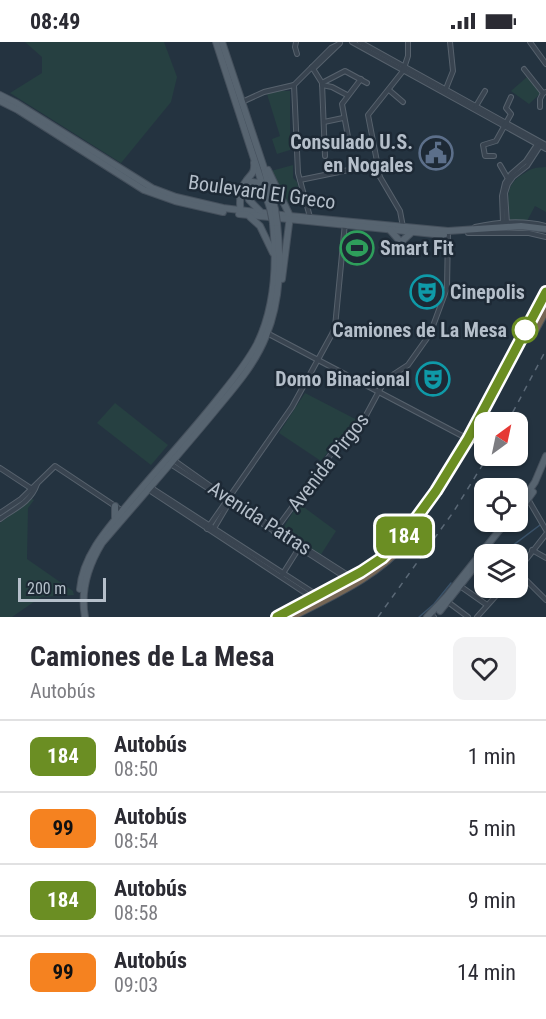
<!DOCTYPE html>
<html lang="es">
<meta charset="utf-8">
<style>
body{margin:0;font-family:"Roboto Condensed",sans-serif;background:#f2f2f3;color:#2b2b33;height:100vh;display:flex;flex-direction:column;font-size:22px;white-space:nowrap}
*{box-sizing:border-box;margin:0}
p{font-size:20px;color:#7c7c81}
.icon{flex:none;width:33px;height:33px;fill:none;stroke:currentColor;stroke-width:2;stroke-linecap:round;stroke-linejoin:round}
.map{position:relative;height:575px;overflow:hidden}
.sheet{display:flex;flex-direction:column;background:#fff;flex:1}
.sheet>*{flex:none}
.badge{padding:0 12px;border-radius:9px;font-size:21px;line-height:39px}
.needle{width:39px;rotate:33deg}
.buttons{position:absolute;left:474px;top:370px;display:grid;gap:12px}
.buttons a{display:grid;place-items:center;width:54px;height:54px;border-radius:12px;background:#fff;box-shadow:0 2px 4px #0004;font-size:30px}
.scale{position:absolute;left:18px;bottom:15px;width:88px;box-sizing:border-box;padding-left:6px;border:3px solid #b5bfca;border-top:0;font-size:16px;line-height:21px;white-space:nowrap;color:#b5bfca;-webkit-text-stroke:4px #1d2935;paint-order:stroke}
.map>.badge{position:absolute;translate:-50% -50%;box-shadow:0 0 0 3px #fff}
.round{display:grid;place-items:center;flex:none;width:63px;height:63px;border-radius:12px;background:#f2f2f3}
.summary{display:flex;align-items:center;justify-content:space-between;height:102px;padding:0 30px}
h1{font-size:28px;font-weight:700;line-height:45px}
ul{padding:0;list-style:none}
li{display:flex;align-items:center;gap:18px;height:72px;padding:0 30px;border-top:2px solid #e1e1e2}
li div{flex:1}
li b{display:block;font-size:22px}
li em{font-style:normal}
li .badge{min-width:66px;font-weight:700;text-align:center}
.status{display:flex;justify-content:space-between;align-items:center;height:42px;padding:0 30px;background:#fff;direction:ltr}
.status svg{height:16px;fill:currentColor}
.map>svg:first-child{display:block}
.green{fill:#264041}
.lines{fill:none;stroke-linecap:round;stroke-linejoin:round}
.stream{stroke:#3a5269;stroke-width:1.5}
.minor-casing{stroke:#57626d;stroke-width:6}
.major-casing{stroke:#45505c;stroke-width:8}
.highway-casing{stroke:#444f5a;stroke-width:10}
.minor{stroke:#394450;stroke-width:4}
.major{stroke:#576470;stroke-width:6}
.highway{stroke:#766655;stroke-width:8}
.rail{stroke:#5b6977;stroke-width:1.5;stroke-dasharray:6 6;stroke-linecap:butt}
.major-bridge-casing{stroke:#45505c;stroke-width:8;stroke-linecap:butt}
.major-bridge{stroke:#576470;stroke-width:6}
.line-casing{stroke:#fff;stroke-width:14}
.line{stroke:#6b8e23;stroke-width:9}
.stop-dot{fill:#fff;stroke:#6b8e23;stroke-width:3}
.labels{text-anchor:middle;stroke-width:5;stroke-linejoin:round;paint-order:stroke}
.poi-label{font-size:20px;font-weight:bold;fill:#b5bfca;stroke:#1d2935;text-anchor:end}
.street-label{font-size:20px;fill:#b5bfca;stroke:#1d2935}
.stop-label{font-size:20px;font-weight:bold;fill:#b5bfca;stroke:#1d2935;text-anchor:end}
</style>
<div class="status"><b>08:49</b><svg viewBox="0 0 49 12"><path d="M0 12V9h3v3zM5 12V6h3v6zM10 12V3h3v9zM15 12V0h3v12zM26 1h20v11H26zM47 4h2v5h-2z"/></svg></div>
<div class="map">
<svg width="546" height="575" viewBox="0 0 546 575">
<rect width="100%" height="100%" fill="#243340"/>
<g class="green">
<path d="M25 0H164L177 35 171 60 121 121 10 51 42 31V15Z"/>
<path d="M527 35 541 51 529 62 511 49Z"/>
<path d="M278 49H290V108L277 112 272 97 280 94 267 52Z"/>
<path d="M293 123V136L297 140 301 159 290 162 282 153 271 129Z"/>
<path d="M546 125V170L535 164 527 179H510C509 161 503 146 520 134 531 127 531 126 546 125Z"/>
<path d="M305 351 359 379 333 403 321 419 279 391Z"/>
<path d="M115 361 168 403 151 423 97 381Z"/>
<path d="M32 457 34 458 28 466 27 517 73 549 74 553 41 555 12 575H0V481Z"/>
<path d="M301 463 336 489 320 514 282 488 295 467Z"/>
</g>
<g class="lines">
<g class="stream">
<path d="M500 513 540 483"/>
<path d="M477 527 484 523"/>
<path d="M419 575 434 562 451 541"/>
</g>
<defs>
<g id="minor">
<path d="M296 0 295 5 297 12"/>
<path d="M352 0 546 107"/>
<path d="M360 0 546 103"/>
<path d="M530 0 546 22"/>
<path d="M312 25 322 41 325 114"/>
<path d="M313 27 340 1"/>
<path d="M524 27 543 51 546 50"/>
<path d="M322 41 345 29 367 41"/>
<path d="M294 43 298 131 310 175"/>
<path d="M322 43 332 45 347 53"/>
<path d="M389 48 403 60"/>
<path d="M445 49 453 29 450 0"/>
<path d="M242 60 264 50 294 43 331 6 339 2"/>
<path d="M476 64 485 49"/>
<path d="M540 65V57L543 51"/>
<path d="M324 80 343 76"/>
<path d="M349 100 342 62 361 37"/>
<path d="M325 104 358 99"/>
<path d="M494 114H485L483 103 496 99 511 72 506 66 511 55"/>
<path d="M500 123 507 135"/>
<path d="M300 138 378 122"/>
<path d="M503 181 502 154 505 141 511 132 526 119 538 101"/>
<path d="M507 181 505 151 508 142 513 135 527 124 540 104"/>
<path d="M403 185 400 169 380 135 368 73 403 29 408 14V0"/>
<path d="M475 185C498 180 524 178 546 184"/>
<path d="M468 191H529L546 195"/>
<path d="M265 290 468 397"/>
<path d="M172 417 227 456 351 535"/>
<path d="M169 421 348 537"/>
<path d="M0 426 32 447"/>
<path d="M150 445 317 553"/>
<path d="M146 446 313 556"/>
<path d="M528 457 546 488"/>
<path d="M0 471 21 457 55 424 124 470"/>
<path d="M0 477C14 467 31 460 37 442"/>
<path d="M207 487 292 365 332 292 335 285 345 181"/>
<path d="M213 488 229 461"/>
<path d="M274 490 334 408 364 377 385 338 408 323 430 292 447 246 448 189"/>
<path d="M532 508 546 516"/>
<path d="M518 528 546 492"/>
<path d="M518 530 546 558"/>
<path d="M282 533 299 506"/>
<path d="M460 544 487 563"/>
<path d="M448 560 468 575"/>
<path d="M433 574 434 575"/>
<path d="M477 575 503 546"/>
</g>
<g id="major">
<path d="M216 0 270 166"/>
<path d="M222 0 264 126 275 167"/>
<path d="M0 53 16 61 152 146 176 155 223 166 290 174 448 189 521 184 546 187"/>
<path d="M0 59 18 68 144 148 175 159 223 170"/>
<path d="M268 128 290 174 282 237"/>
<path d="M260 169 249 158 247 148 252 140 262 141"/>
<path d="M241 170C239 162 240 146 246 139 251 132 255 131 254 121"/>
<path d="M239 172 444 193"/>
<path d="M250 175 260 184 273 211"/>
<path d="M390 188 398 197"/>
<path d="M401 200 412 190"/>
<path d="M518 465 535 440 546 414"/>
<path d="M518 471 533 450"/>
<path d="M115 478V464"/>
<path d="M80 547C83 513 108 486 129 461 159 425 191 391 220 354 233 338 247 321 257 302 275 265 277 222 273 182"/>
<path d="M440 569 484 513"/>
<path d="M85 575C80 548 88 524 102 501 138 459 174 418 209 376 230 350 254 325 266 294 281 257 281 219 277 181"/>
<path d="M427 575 446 555 506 480"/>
</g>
<g id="highway">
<path d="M528 294 535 287 546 267"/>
<path d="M277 575C310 558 356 538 384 514 400 500 412 482 425 465 473 398 507 322 546 250"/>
<path d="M290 575C330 554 376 535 406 499"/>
</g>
</defs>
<use href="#minor" class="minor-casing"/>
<use href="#major" class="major-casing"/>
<use href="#highway" class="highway-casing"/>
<use href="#minor" class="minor"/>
<use href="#major" class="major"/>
<use href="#highway" class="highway"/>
<g class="rail">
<path d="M507 381 546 308"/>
<path d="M378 575 454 469 488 414"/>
</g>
<defs>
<g id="major-bridge">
<path d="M270 166 273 181"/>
<path d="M275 167 277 181"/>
</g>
</defs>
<use href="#major-bridge" class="major-bridge-casing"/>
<use href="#major-bridge" class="major-bridge"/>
</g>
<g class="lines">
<defs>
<path id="line" d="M277 575 361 530 382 516 401 497 436 449 468 397 546 250"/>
</defs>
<use href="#line" class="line-casing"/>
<use href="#line" class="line"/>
</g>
<defs>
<symbol id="civic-ring" viewBox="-11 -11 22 22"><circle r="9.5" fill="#1d2935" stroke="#5c6f8a" stroke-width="1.5"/><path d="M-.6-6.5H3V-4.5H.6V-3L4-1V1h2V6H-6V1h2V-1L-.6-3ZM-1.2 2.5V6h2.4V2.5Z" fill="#5c6f8a"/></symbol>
<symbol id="stadium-ring" viewBox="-11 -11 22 22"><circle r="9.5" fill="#1d2935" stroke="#2e9e5b" stroke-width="1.5"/><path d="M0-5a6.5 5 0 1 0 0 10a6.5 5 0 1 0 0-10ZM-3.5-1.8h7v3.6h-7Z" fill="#2e9e5b"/></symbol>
<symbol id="theatre-ring" viewBox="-11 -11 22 22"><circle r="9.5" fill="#1d2935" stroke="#0f9aa8" stroke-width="1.5"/><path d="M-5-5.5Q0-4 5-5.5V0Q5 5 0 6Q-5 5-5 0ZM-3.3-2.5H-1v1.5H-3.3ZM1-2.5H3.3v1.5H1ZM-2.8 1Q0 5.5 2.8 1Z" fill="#0f9aa8"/></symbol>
</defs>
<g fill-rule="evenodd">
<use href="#civic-ring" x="417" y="92" width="38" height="38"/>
<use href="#stadium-ring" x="338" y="187" width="38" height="38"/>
<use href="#theatre-ring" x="408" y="231" width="38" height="38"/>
<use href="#theatre-ring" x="414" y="318" width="38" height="38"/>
</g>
<circle class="stop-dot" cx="525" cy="288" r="12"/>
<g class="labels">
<g class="poi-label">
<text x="413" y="107">Consulado U.S.<tspan x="413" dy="23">en Nogales</tspan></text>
<text x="380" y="213" text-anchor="start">Smart Fit</text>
<text x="450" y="257" text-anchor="start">Cinepolis</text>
<text x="410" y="344">Domo Binacional</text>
</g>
<g class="street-label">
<text transform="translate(262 150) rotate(8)" y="7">Boulevard El Greco</text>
<text transform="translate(328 420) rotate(-52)" y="7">Avenida Pirgos</text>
<text transform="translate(260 476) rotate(33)" y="7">Avenida Patras</text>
</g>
<g class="stop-label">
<text x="507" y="295">Camiones de La Mesa</text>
</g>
</g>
</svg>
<div class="buttons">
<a><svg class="needle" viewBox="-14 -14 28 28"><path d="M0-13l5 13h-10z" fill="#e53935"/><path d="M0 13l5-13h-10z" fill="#7c7c81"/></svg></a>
<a><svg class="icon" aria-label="locate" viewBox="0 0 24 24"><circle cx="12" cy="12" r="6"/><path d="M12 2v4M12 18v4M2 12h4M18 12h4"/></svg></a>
<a><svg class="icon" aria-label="layers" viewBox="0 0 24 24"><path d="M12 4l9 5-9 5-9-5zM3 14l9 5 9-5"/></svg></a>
</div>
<div class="scale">200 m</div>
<b class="badge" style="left:404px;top:494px;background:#6b8e23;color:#fff">184</b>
</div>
<section class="sheet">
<div class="summary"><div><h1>Camiones de La Mesa</h1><p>Autobús</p></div><a class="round"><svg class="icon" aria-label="heart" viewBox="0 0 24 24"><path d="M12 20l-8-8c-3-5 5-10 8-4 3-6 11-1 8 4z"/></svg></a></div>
<ul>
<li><span class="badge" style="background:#6b8e23;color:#fff">184</span><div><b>Autobús</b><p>08:50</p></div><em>1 min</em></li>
<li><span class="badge" style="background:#f58220;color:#111">99</span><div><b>Autobús</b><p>08:54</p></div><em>5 min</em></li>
<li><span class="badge" style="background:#6b8e23;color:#fff">184</span><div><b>Autobús</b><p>08:58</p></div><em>9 min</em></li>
<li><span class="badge" style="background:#f58220;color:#111">99</span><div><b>Autobús</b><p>09:03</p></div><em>14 min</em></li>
</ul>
</section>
